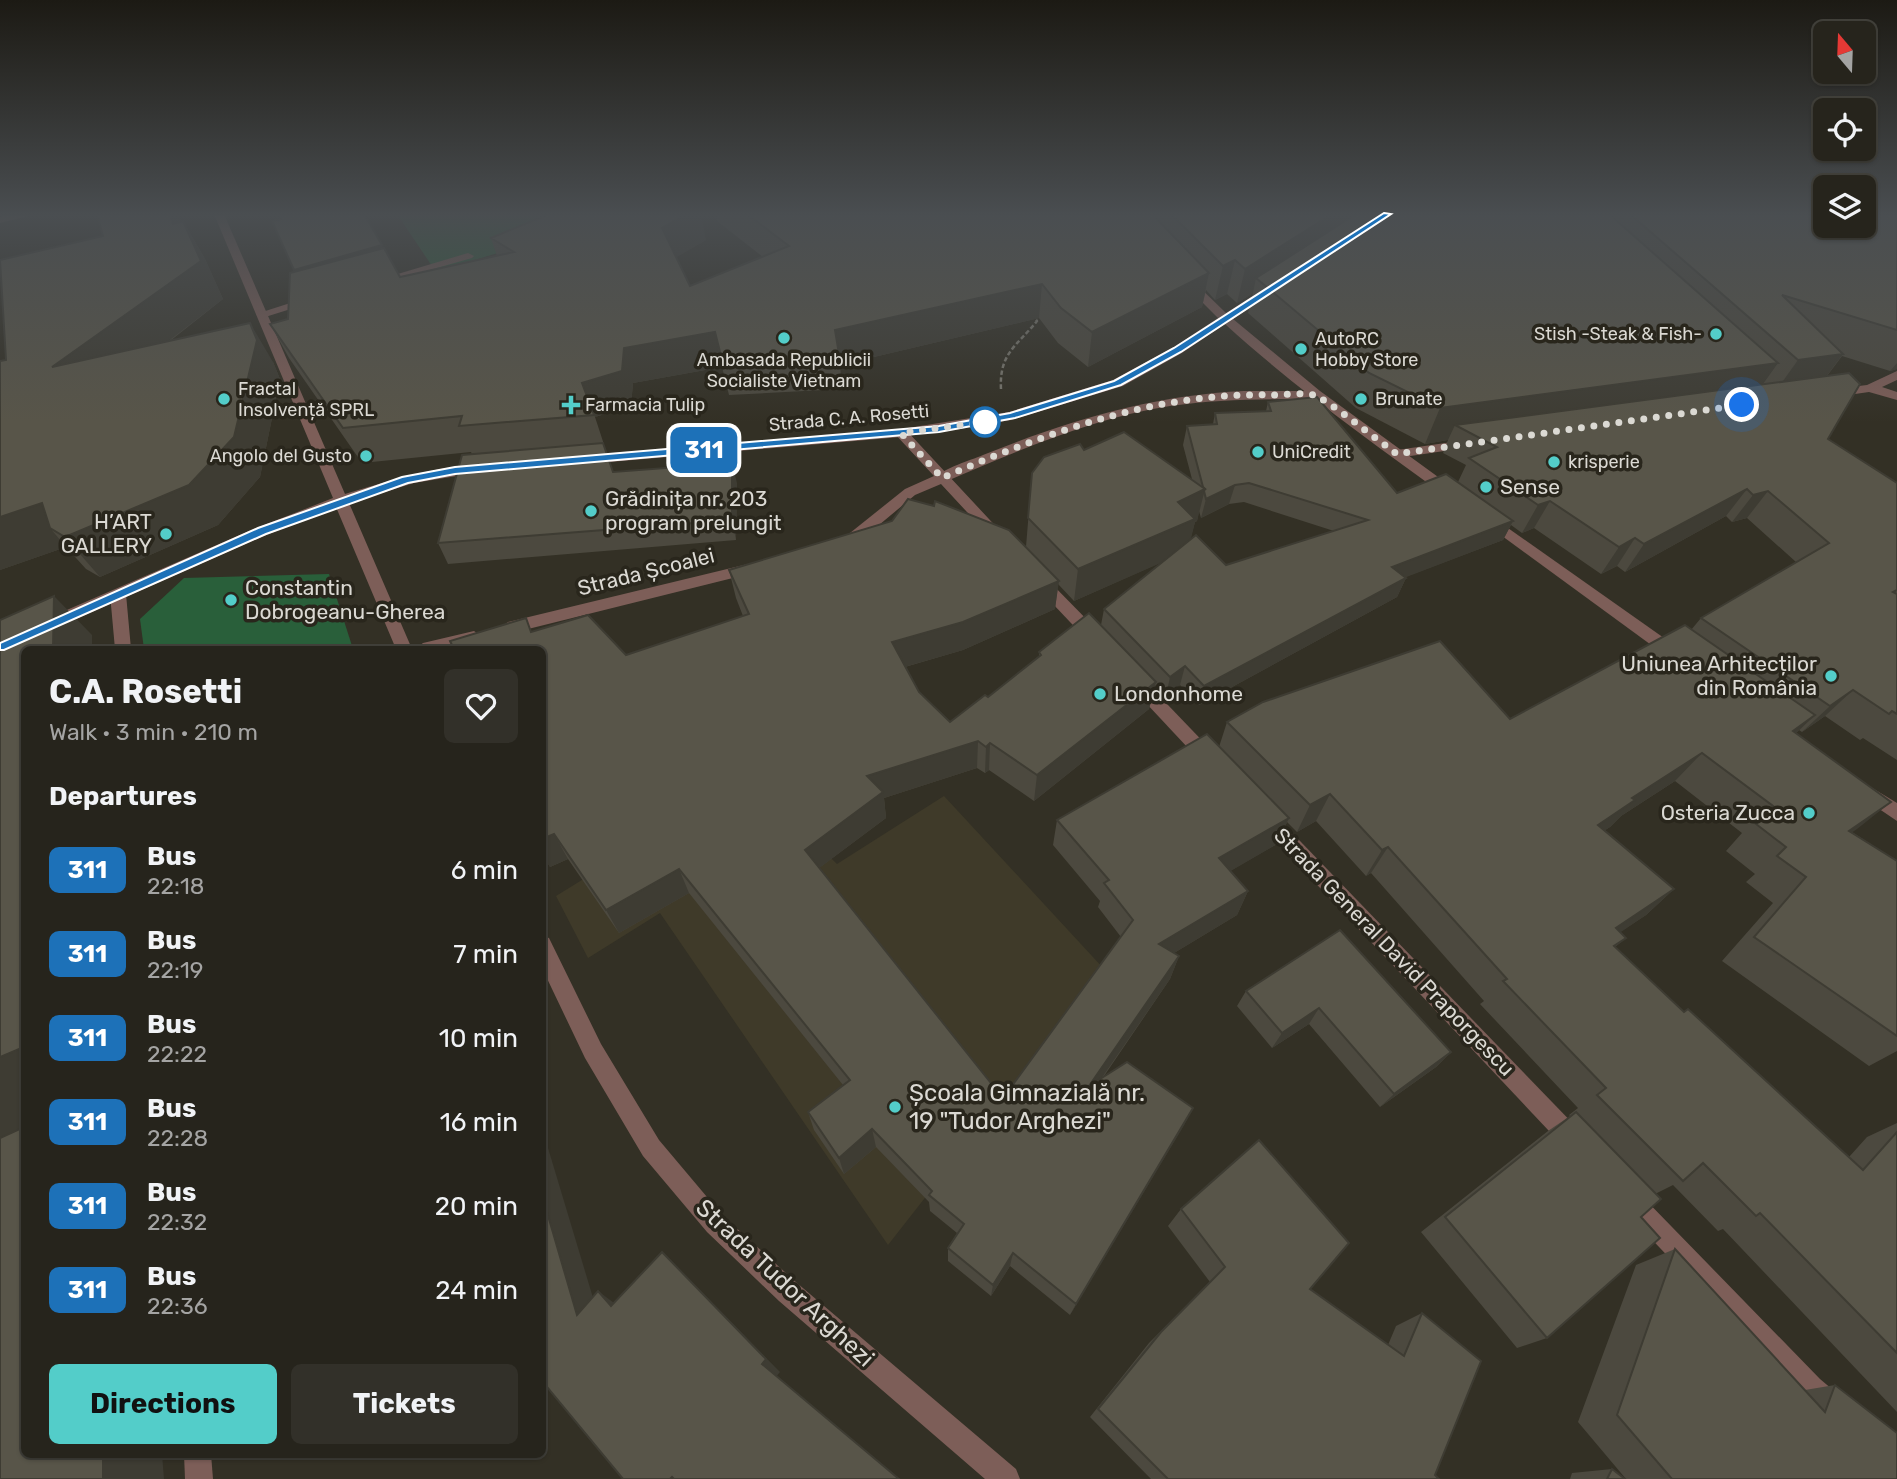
<!DOCTYPE html>
<meta charset="utf-8">
<style>
body{margin:0;font-family:Rubik,sans-serif;background:#323029;color:#f1f3f6;height:100vh;display:flex;flex-direction:column;font-size:26px;white-space:nowrap}
*{box-sizing:border-box;margin:0}
p{font-size:23px;color:#a4a4a3}
.icon{flex:none;width:38px;height:38px;fill:none;stroke:currentColor;stroke-width:2;stroke-linecap:round;stroke-linejoin:round}
.map{position:relative;flex:1;overflow:hidden}
.side{position:absolute;left:21px;top:646px;width:525px;height:812px;display:flex;flex-direction:column;background:#26241c;border-radius:10px;box-shadow:0 2px 5px #0004,0 0 0 2px #42413b}
.side>*{flex:none}
.badge{padding:0 14px;border-radius:10px;font-size:24px;line-height:46px}
.needle{width:46px;rotate:341deg}
.buttons{position:absolute;left:1813px;top:21px;display:grid;gap:14px}
.buttons a{display:grid;place-items:center;width:63px;height:63px;border-radius:10px;background:#26241c;box-shadow:0 2px 5px #0004,0 0 0 2px #42413b;font-size:35px}
.you{position:absolute;width:35px;height:35px;margin:-18px;border:5px solid #fff;border-radius:50%;background:#1a73e8;box-shadow:0 0 0 10px #1a73e833}
.map>.badge{position:absolute;translate:-50% -50%;box-shadow:0 0 0 4px #fff}
h2{padding:0 28px;font-size:26px;line-height:63px}
.round{display:grid;place-items:center;flex:none;width:74px;height:74px;border-radius:10px;background:#323029}
.head{display:flex;align-items:center;justify-content:space-between;height:119px;padding:0 28px}
h1{font-size:33px;font-weight:700;line-height:52px}
.action{display:flex;gap:14px;margin-top:auto;padding:14px 28px}
.action a{flex:1;height:80px;border-radius:10px;background:#53cdc9;color:#111;font-size:28px;font-weight:700;line-height:80px;text-align:center}
.action a+a{background:#323029;color:#f1f3f6}
ul{padding:0;list-style:none}
li{display:flex;align-items:center;gap:21px;height:84px;padding:0 28px}
li div{flex:1}
li b{display:block;font-size:26px}
li em{font-style:normal}
li .badge{min-width:77px;font-weight:700;text-align:center}
.map>svg:first-child{display:block}
.built{fill:#3f3a29}
.green{fill:#295f3a}
.lines{fill:none;stroke-linecap:round;stroke-linejoin:round}
.path{stroke:#78766d;stroke-width:2.5;stroke-dasharray:4.5 2.5;stroke-linecap:butt}
.service{fill:#7d5e58;fill-rule:evenodd}
.minor{fill:#7d5e58;fill-rule:evenodd}
.tertiary{fill:#7d5e58;fill-rule:evenodd}
.wall{fill:#4c493f;fill-rule:evenodd}
.shaded-wall{fill:#3e3c33}
.building{fill:#585549;stroke:#3e3c33;stroke-width:2}
.line{fill:#1d71b8;stroke:#fff;stroke-width:2}
.walk{stroke:#dbd9d3;stroke-width:7;stroke-dasharray:0 12.6}
.poi-dot{fill:#53cdc9;stroke:#29261c;stroke-width:2.5}
.stop-dot{fill:#fff;stroke:#1d71b8;stroke-width:3.5}
.labels{text-anchor:middle;stroke-width:7;stroke-linejoin:round;paint-order:stroke}
.far-poi-label{font-size:18px;fill:#dbd9d3;stroke:#29261c;text-anchor:start}
.far-street-label{font-size:18px;fill:#dbd9d3;stroke:#29261c}
.poi-label{font-size:21px;fill:#dbd9d3;stroke:#29261c;text-anchor:start}
.street-label{font-size:21px;fill:#dbd9d3;stroke:#29261c}
.near-poi-label{font-size:24px;fill:#dbd9d3;stroke:#29261c;text-anchor:start}
.near-street-label{font-size:24px;fill:#dbd9d3;stroke:#29261c}
</style>
<div class="map">
<svg width="1897" height="1479" viewBox="0 0 1897 1479">
<rect width="100%" height="100%" fill="#333025"/>
<path class="built" d="M749 777 837 864 944 796 1104 969 888 1245 660 913 588 958 556 896Z"/>
<g class="green">
<path d="M397 214H624L436 272Z"/>
<path d="M329 574 353 649H144L140 619 184 578Z"/>
</g>
<g class="lines">
<path class="path" d="M1001 389C999 353 1017 346 1037 321L1033 316"/>
<g class="service">
<path d="M468 253 474 256 472 258 377 285 371 282Z"/>
<path d="M309 297 313 298V302L262 318 256 314Z"/>
<path d="M1244 391H1315L1321 395 1315 399C1266 399 1218 399 1170 406 1093 418 1019 450 947 481L942 482 935 478C946 467 969 461 983 455 1067 421 1153 395 1244 391Z"/>
</g>
<g class="minor">
<path d="M12 214H36L0 223V217Z"/>
<path d="M1897 371V380L1882 387 1897 392V400L1869 392 1834 397 1828 393 1834 389 1867 385Z"/>
<path d="M901 429 906 430 1002 533 1004 536 1002 539H992L941 484 915 495 855 545H845L843 541 845 537 905 489 934 476 894 433Z"/>
<path d="M1466 440 1471 441V447L1397 458 1390 454 1397 450Z"/>
<path d="M752 563 760 568 757 572 508 634 500 628 508 622Z"/>
<path d="M1040 576 1045 577 1100 633 1102 637 1100 641H1088L1035 585 1032 581Z"/>
<path d="M118 589 126 594 131 649H115L110 594Z"/>
<path d="M474 631 482 637 480 641 447 649H415L423 643Z"/>
<path d="M1137 677 1143 679 1215 754 1218 759 1215 764H1203L1131 687 1129 683 1131 679Z"/>
<path d="M1265 809 1272 812 1582 1133 1585 1141 1582 1149 1574 1152 1566 1149 1258 822 1256 817 1258 812Z"/>
<path d="M1627 1185 1635 1189 1820 1379 1839 1395 1843 1404 1839 1413 1830 1417 1821 1413 1802 1397 1619 1205 1615 1197 1619 1189Z"/>
<path d="M184 1454H211L213 1479H185Z"/>
</g>
<g class="tertiary">
<path d="M214 214H224L345 494C367 487 473 455 488 468L481 472 414 483 349 503 412 649H396L336 507 259 538 58 627H46L44 623 46 619 249 531 333 498Z"/>
<path d="M1185 281H1193L1226 313 1265 288H1273V292L1233 319 1320 391 1456 490V496H1446C1370 441 1294 387 1225 324L1182 353 1123 386 1011 420 901 437 586 464 579 460 586 456 901 429 1009 412 1113 380 1174 347 1218 318 1185 285Z"/>
<path d="M1488 514 1681 650 1683 654 1681 658H1669L1483 522 1481 519 1483 516Z"/>
<path d="M1869 786 1897 803V821L1863 798 1860 793 1863 788Z"/>
<path d="M542 936 549 938 601 1044 659 1140 723 1216 797 1283 1016 1469 1020 1479H985L779 1301 707 1232 643 1156 585 1058 542 968Z"/>
</g>
</g>
<g class="wall">
<path d="M716 214H1897V369L1890 371 1842 356 1827 376 1828 439 1897 483V760L1863 738 1860 740 1825 716 1802 732 1799 730 1796 733 1852 832 1897 861V1051L1869 1066 1722 961 1773 903 1746 882 1755 874 1726 851 1742 833 1675 781 1621 816 1610 827 1605 830 1674 889 1646 915 1620 932 1626 938 1615 947 1684 1012 1849 1157 1867 1137 1897 1123V1412L1723 1229 1718 1231 1673 1185 1655 1194 1641 1217 1547 1338 1517 1348 1421 1232 1548 1131 1570 1116 1569 1115 1578 1108 1480 1004 1484 1001 1371 873 1366 876 1316 821 1297 832 1287 822 1277 844 1230 871 1248 891 1237 915 1174 953 1179 956 1170 979 1102 1079 1193 1108 1070 1315 1010 1266 991 1296 948 1261V1248L957 1233 930 1211 929 1202 876 1147 844 1174 814 1130 808 1112 843 1085 689 893 619 933 568 859 550 867 542 854V649L532 632 626 655 743 616 736 598 729 570 1026 547 1032 473 1084 450 1192 479 1183 445 1187 426 1213 424 1215 413 1266 411 1268 402 1397 493 1458 482 1466 465 1443 453 1448 440 1425 444 1356 408 1248 313 1253 293 1237 303 1227 294 1215 300 1206 290 1202 307 1088 367 1058 343 1039 318 840 365 842 389 729 395 722 367 633 383 631 406 595 417 613 472 737 483 736 540 448 564 438 543 472 454 471 452 362 463 289 358 270 324 288 319 295 272 281 219 383 248 400 277 497 256 491 238 706 240 676 257 690 286 763 257 717 221ZM1244 502 1334 531 1226 565 1190 540 1195 522 1197 521 1199 511 1201 518 1229 504ZM1726 516 1732 522 1747 518 1796 562 1701 618 1691 630 1510 719 1227 722 1219 747 1057 820 1053 845 1100 901 1098 907 1121 937 1003 1098 819 868 886 818 884 798 977 768 985 773 989 770 1034 801 1149 709 1155 685 1166 696 1180 685 1199 705 1397 597 1406 578 1405 577 1503 540 1511 525 1522 533 1534 528 1601 574 1617 566 1625 572ZM1164 561 1104 609 1101 625 1039 652V657L988 697 950 722 919 692 905 667 963 650 1055 609 1058 584 1074 601Z"/>
<path d="M183 221 205 259 223 299 170 341 273 362 280 379 260 477 218 525 100 577 86 569 66 547 0 570 6 360 103 236Z"/>
<path d="M1340 930 1451 1052 1436 1067 1380 1107 1309 1024 1272 1048 1237 1006 1246 991Z"/>
<path d="M1181 1209 1310 1289 1388 1345 1396 1326 1422 1313 1435 1475 1439 1479H1151L1090 1417 1149 1343 1210 1282 1168 1226Z"/>
<path d="M1675 1249 1805 1390 1835 1385 1897 1479H1626L1578 1422 1636 1265Z"/>
<path d="M1612 1469 1625 1479H1570L1572 1473Z"/>
</g>
<g class="shaded-wall">
<path d="M170 214H177L180 219 195 262 173 224Z"/>
<path d="M686 214H701L706 240 670 261 662 228Z"/>
<path d="M1332 214H1373L1256 278 1253 293 1237 303 1245 269Z"/>
<path d="M183 221 205 259 223 299 83 407 52 367Z"/>
<path d="M382 245 393 272 308 296 294 270Z"/>
<path d="M1235 260 1227 294 1215 300 1223 266Z"/>
<path d="M1209 273 1202 307 1088 367 1092 332Z"/>
<path d="M1042 284 1039 318 840 365 835 330Z"/>
<path d="M250 323 273 362 280 379 260 477 218 525 100 577 65 537 50 528 66 547 0 570V517Z"/>
<path d="M715 332 722 367 633 383 631 406 595 417 582 383 624 348Z"/>
<path d="M1843 354 1817 389 1773 395 1798 360Z"/>
<path d="M1778 363 1753 398 1455 425 1448 440 1425 444 1440 408Z"/>
<path d="M1897 363V369L1890 371Z"/>
<path d="M732 463 737 483 736 540 732 520Z"/>
<path d="M1235 485 1229 504 1201 518 1206 499Z"/>
<path d="M1205 489 1197 521 1195 522 1188 551 1074 601 1078 569 1178 502Z"/>
<path d="M1747 489 1726 516 1625 572 1644 544Z"/>
<path d="M1768 491 1747 518 1732 522 1753 495Z"/>
<path d="M1550 501 1534 528 1522 533 1538 505Z"/>
<path d="M1513 521 1503 540 1383 586 1392 567Z"/>
<path d="M1635 538 1617 566 1601 574 1619 547Z"/>
<path d="M1406 578 1397 597 1199 705 1204 686Z"/>
<path d="M1059 581 1055 609 963 650 894 670 892 642Z"/>
<path d="M54 596 92 635V649H53Z"/>
<path d="M1185 666 1180 685 1166 696 1170 677Z"/>
<path d="M1156 682 1149 709 1034 801 1037 775Z"/>
<path d="M1853 690 1825 716 1802 732 1830 706Z"/>
<path d="M1815 715 1785 744 1793 731Z"/>
<path d="M978 741 977 768 884 798 886 818 810 875 805 850 867 776Z"/>
<path d="M990 743 989 770 985 773 986 747Z"/>
<path d="M1702 753 1675 781 1621 816 1610 827 1574 851 1598 825 1632 798Z"/>
<path d="M1330 794 1316 821 1297 832 1310 805Z"/>
<path d="M1891 802 1857 829 1816 857 1849 831Z"/>
<path d="M1289 818 1277 844 1210 883 1219 858Z"/>
<path d="M554 834 568 859 550 867 542 854V839Z"/>
<path d="M1388 847 1371 873 1366 876 1382 850Z"/>
<path d="M679 869 689 893 619 933 606 910Z"/>
<path d="M1674 889 1646 915 1590 953 1616 928Z"/>
<path d="M1248 891 1237 915 1151 967 1159 944Z"/>
<path d="M1179 956 1170 979 1083 1105 1089 1086Z"/>
<path d="M1319 1008 1309 1024 1272 1048 1282 1033Z"/>
<path d="M24 1047V1164L0 1153V1057Z"/>
<path d="M1451 1052 1436 1067 1380 1107 1394 1094Z"/>
<path d="M1193 1108 1183 1127 1070 1315 1076 1304Z"/>
<path d="M542 1128 603 1331 577 1315 542 1195Z"/>
<path d="M872 1129 876 1147 844 1174 839 1158Z"/>
<path d="M662 1252 780 1372 776 1377 762 1364Z"/>
<path d="M1013 1253 1010 1266 991 1296 993 1285Z"/>
<path d="M598 1291 622 1309 611 1306Z"/>
<path d="M103 1454H162L164 1479H103Z"/>
</g>
<g class="building">
<path d="M97 214H170L173 224 183 221 201 261 52 367 250 323 257 340 234 437 189 485 65 537 50 528 42 503 0 517V361L6 360 0 260 103 236Z"/>
<path d="M280 214H364L382 245 294 270 272 221 281 219Z"/>
<path d="M549 214H686L662 228 690 286 789 246 747 214H1152L1209 273 1092 332 1061 308 1042 284 835 330 839 354 722 360 715 332 624 348 622 371 582 383 594 415 459 426 462 416 343 428 270 324 288 319 290 273 384 248 400 277 514 252 491 238Z"/>
<path d="M1171 214H1332L1245 269 1235 260 1223 266Z"/>
<path d="M1356 214H1609L1778 363 1440 408 1369 373 1256 278Z"/>
<path d="M1630 214H1825V226H1864V214H1897V330L1782 295 1843 354 1798 360Z"/>
<path d="M1849 373 1860 384 1828 439 1897 483V590L1893 592 1897 594V714L1892 711 1889 714 1853 690 1830 706 1701 618 1829 543 1768 491 1753 495 1747 489 1644 544 1635 538 1619 547 1550 501 1538 505 1469 458 1497 447 1455 425Z"/>
<path d="M1317 397 1397 493 1446 474 1513 521 1392 567 1406 578 1204 686 1185 666 1170 677 1104 609 1196 535 1226 565 1368 520 1249 483 1235 485 1206 499 1204 491 1205 489 1203 487 1187 426 1217 424 1215 413 1271 411 1268 402Z"/>
<path d="M1124 432 1205 489 1178 502 1195 519 1078 569 1028 518 1032 473 1044 457 1080 444 1084 450Z"/>
<path d="M603 443 613 472 732 463V520L438 543 462 455Z"/>
<path d="M908 499 934 506 935 501 1009 530 1059 581 963 622 892 642 919 692 950 722 985 695 988 697 1041 655 1039 652 1089 613 1156 682 1037 775 990 743 986 747 978 741 867 776 883 792 805 850 1003 1098 1133 920 1104 883 1109 880 1057 820 1207 734 1289 818 1219 858 1248 891 1159 944 1179 956 1089 1086 1127 1062 1193 1108 1076 1304 1013 1253 993 1285 948 1248 964 1224 929 1195 932 1191 872 1129 839 1158 808 1112 850 1080 679 869 606 910 554 834 542 839V649H454L450 641 526 618 531 632 588 615 626 655 749 614 729 570 892 521Z"/>
<path d="M54 596 53 649H24V1047L0 1057V620Z"/>
<path d="M1685 625 1815 715 1793 731 1891 802 1849 831 1897 861V1036L1754 937 1806 877 1777 856 1786 847 1756 824 1773 806 1702 753 1632 798 1635 800 1598 825 1674 889 1616 928 1626 938 1614 946 1684 1012 1688 1009 1863 1170 1897 1132V1353L1760 1213 1756 1216 1703 1163 1683 1181 1597 1095 1606 1088 1503 981 1507 979 1388 847 1382 850 1330 794 1310 805 1227 722 1263 702 1440 641 1510 719Z"/>
<path d="M1340 930 1451 1052 1394 1094 1319 1008 1282 1033 1246 991Z"/>
<path d="M1576 1112 1661 1199 1641 1217 1660 1238 1547 1338 1445 1217Z"/>
<path d="M24 1127V1454H103V1479H0V1138Z"/>
<path d="M1259 1140 1349 1243 1310 1289 1404 1356 1422 1313 1481 1361 1435 1475 1439 1479H1168L1098 1409 1161 1332 1225 1267 1181 1209Z"/>
<path d="M542 1195 577 1315 598 1291 611 1306 662 1252 766 1359 762 1364 899 1479H674L672 1477 670 1479H623L542 1381Z"/>
<path d="M1675 1249 1825 1412 1835 1385 1897 1433V1479H1672L1617 1415Z"/>
<path d="M1612 1469 1625 1479H1607Z"/>
</g>
<linearGradient id="sky" x2="0" y2="1"><stop stop-color="#1c1a14"/><stop offset="0.51" stop-color="#4a4e51"/><stop offset="1" stop-color="#4a4e51" stop-opacity="0"/></linearGradient>
<rect width="1897" height="422" fill="url(#sky)"/>
<path class="line" d="M1384 213 1391 214 1181 352 1121 385 1015 418 939 432 455 474 408 483 266 534 4 650H0V643L258 528 402 477 455 467 939 426 1010 413 1114 381 1174 348Z"/>
<g class="lines">
<path class="walk" d="M985 422 901 433 942 478C1046 433 1156 392 1271 395 1284 395 1301 392 1314 395 1327 399 1381 443 1397 454L1742 405"/>
</g>
<g class="poi-dot">
<circle cx="1716" cy="334" r="7"/>
<circle cx="784" cy="338" r="7"/>
<circle cx="1301" cy="349" r="7"/>
<circle cx="224" cy="399" r="7"/>
<circle cx="1361" cy="399" r="7"/>
<path d="M567.5 394.5h7v7h7v7h-7v7h-7v-7h-7v-7h7z"/>
<circle cx="1258" cy="452" r="7"/>
<circle cx="366" cy="456" r="7"/>
<circle cx="1554" cy="462" r="7"/>
<circle cx="1486" cy="487" r="7"/>
<circle cx="591" cy="511" r="7"/>
<circle cx="166" cy="534" r="7"/>
<circle cx="231" cy="600" r="7"/>
<circle cx="1831" cy="676" r="7"/>
<circle cx="1100" cy="694" r="7"/>
<circle cx="1809" cy="813" r="7"/>
<circle cx="895" cy="1107" r="7"/>
</g>
<circle class="stop-dot" cx="985" cy="422" r="14"/>
<g class="labels">
<g class="far-poi-label">
<text x="1702" y="340" text-anchor="end">Stish -Steak &amp; Fish-</text>
<text x="1315" y="345">AutoRC<tspan x="1315" dy="21">Hobby Store</tspan></text>
<text x="784" y="366" text-anchor="middle">Ambasada Republicii<tspan x="784" dy="21">Socialiste Vietnam</tspan></text>
<text x="238" y="395">Fractal<tspan x="238" dy="21">Insolvență SPRL</tspan></text>
<text x="1375" y="405">Brunate</text>
<text x="585" y="411">Farmacia Tulip</text>
<text x="1272" y="458">UniCredit</text>
<text x="352" y="462" text-anchor="end">Angolo del Gusto</text>
<text x="1568" y="468">krisperie</text>
</g>
<g class="far-street-label">
<text transform="translate(849 418) rotate(-5)" y="6">Strada C. A. Rosetti</text>
</g>
<g class="poi-label">
<text x="1500" y="494">Sense</text>
<text x="605" y="506">Grădinița nr. 203<tspan x="605" dy="24">program prelungit</tspan></text>
<text x="152" y="529" text-anchor="end">H’ART<tspan x="152" dy="24">GALLERY</tspan></text>
<text x="245" y="595">Constantin<tspan x="245" dy="24">Dobrogeanu-Gherea</tspan></text>
<text x="1817" y="671" text-anchor="end">Uniunea Arhitecților<tspan x="1817" dy="24">din România</tspan></text>
<text x="1114" y="701">Londonhome</text>
<text x="1795" y="820" text-anchor="end">Osteria Zucca</text>
</g>
<g class="street-label">
<text transform="translate(646 572) rotate(-14)" y="7">Strada Școalei</text>
<text transform="translate(1394 952) rotate(46)" y="7">Strada General David Praporgescu</text>
</g>
<g class="near-poi-label">
<text x="909" y="1101">Școala Gimnazială nr.<tspan x="909" dy="28">19 "Tudor Arghezi"</tspan></text>
</g>
<g class="near-street-label">
<text transform="translate(785 1283) rotate(43)" y="8">Strada Tudor Arghezi</text>
</g>
</g>
</svg>
<div class="buttons">
<a><svg class="needle" viewBox="-14 -14 28 28"><path d="M0-13l5 13h-10z" fill="#e53935"/><path d="M0 13l5-13h-10z" fill="#a4a4a3"/></svg></a>
<a><svg class="icon" aria-label="locate" viewBox="0 0 24 24"><circle cx="12" cy="12" r="6"/><path d="M12 2v4M12 18v4M2 12h4M18 12h4"/></svg></a>
<a><svg class="icon" aria-label="layers" viewBox="0 0 24 24"><path d="M12 4l9 5-9 5-9-5zM3 14l9 5 9-5"/></svg></a>
</div>
<div class="you" style="left:1742px;top:405px"></div>
<b class="badge" style="left:704px;top:450px;background:#1d71b8;color:#fff">311</b>
<section class="side">
<div class="head"><div><h1>C.A. Rosetti</h1><p>Walk · 3 min · 210 m</p></div><a class="round"><svg class="icon" aria-label="heart" viewBox="0 0 24 24"><path d="M12 20l-8-8c-3-5 5-10 8-4 3-6 11-1 8 4z"/></svg></a></div>
<h2>Departures</h2>
<ul>
<li><span class="badge" style="background:#1d71b8;color:#fff">311</span><div><b>Bus</b><p>22:18</p></div><em>6 min</em></li>
<li><span class="badge" style="background:#1d71b8;color:#fff">311</span><div><b>Bus</b><p>22:19</p></div><em>7 min</em></li>
<li><span class="badge" style="background:#1d71b8;color:#fff">311</span><div><b>Bus</b><p>22:22</p></div><em>10 min</em></li>
<li><span class="badge" style="background:#1d71b8;color:#fff">311</span><div><b>Bus</b><p>22:28</p></div><em>16 min</em></li>
<li><span class="badge" style="background:#1d71b8;color:#fff">311</span><div><b>Bus</b><p>22:32</p></div><em>20 min</em></li>
<li><span class="badge" style="background:#1d71b8;color:#fff">311</span><div><b>Bus</b><p>22:36</p></div><em>24 min</em></li>
</ul>
<div class="action"><a>Directions</a><a>Tickets</a></div>
</section>
</div>
